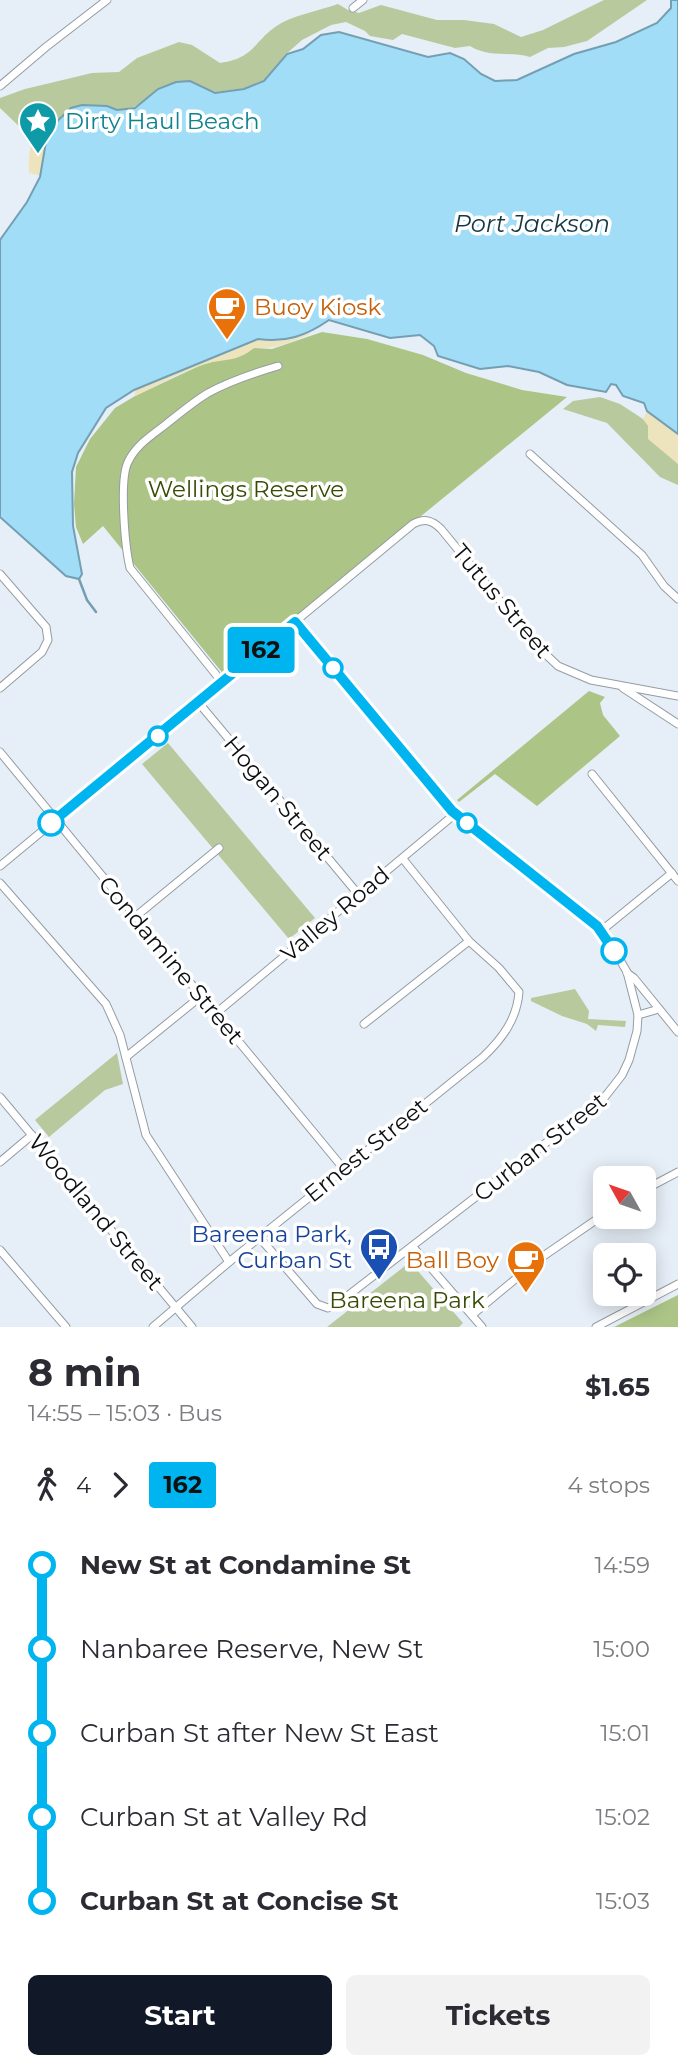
<!DOCTYPE html>
<meta charset="utf-8">
<style>
body{margin:0;font-family:Montserrat,sans-serif;background:#f2f2f3;color:#2b2b33;height:100vh;display:flex;flex-direction:column;font-size:26px;white-space:nowrap}
*{box-sizing:border-box;margin:0}
p{font-size:23px;color:#7c7c81}
.icon{flex:none;width:38px;height:38px;fill:none;stroke:currentColor;stroke-width:2;stroke-linecap:round;stroke-linejoin:round}
.map{position:relative;height:1327px;overflow:hidden}
.drawer{display:flex;flex-direction:column;background:#fff;flex:1}
.drawer>*{flex:none}
.badge{padding:0 14px;border-radius:5px;font-size:24px;line-height:46px}
.needle{width:46px;rotate:310deg}
.controls{position:absolute;left:593px;top:1166px;display:grid;gap:14px}
.controls a{display:grid;place-items:center;width:63px;height:63px;border-radius:10px;background:#fff;box-shadow:0 4px 18px #0003;font-size:35px}
.map>.badge{position:absolute;translate:-50% -50%;box-shadow:0 0 0 4px #fff}
.legs{display:flex;align-items:center;gap:10px;height:77px;padding:0 28px;font-size:23px}
.legs p{margin-inline-start:auto}
.head{display:flex;align-items:center;justify-content:space-between;height:119px;padding:0 28px}
h1{font-size:38px;font-weight:700;line-height:52px}
.primary-button{display:flex;gap:14px;margin-top:auto;padding:14px 28px}
.primary-button a{flex:1;height:80px;border-radius:10px;background:#111827;color:#fff;font-size:28px;font-weight:700;line-height:80px;text-align:center}
.primary-button a+a{background:#f2f2f3;color:#2b2b33}
ul{padding:0 28px;list-style:none}
li{display:flex;align-items:center;gap:24px;height:84px;font-size:26px}
li i{display:grid;place-items:center;width:10px;height:100%;margin:0 9px;background:currentColor}
li i::after{content:'';width:18px;height:18px;margin:-9px;border:5px solid;border-radius:50%;background:#fff}
li p{margin-inline-start:auto}
li:first-child i{background:linear-gradient(#0000 50%,currentColor 0)}
li:last-child i{background:linear-gradient(currentColor 50%,#0000 0)}
.map>svg:first-child{display:block}
.green{fill:#b8c99e}
.forest{fill:#acc486}
.sand{fill:#ede4be}
.water{fill:#a1ddf6;stroke:#749fb2;stroke-width:2}
.lines{fill:none;stroke-linecap:round;stroke-linejoin:round}
.stream{stroke:#749fb2;stroke-width:2.5}
.minor-casing{stroke:#949ca3;stroke-width:9}
.minor{stroke:#fff;stroke-width:7}
.line-1-casing{stroke:#fff;stroke-width:16}
.line-1{stroke:#00b5ef;stroke-width:10}
.stop-1-dot{fill:#fff;stroke:#00b5ef;stroke-width:3.5}
.labels{text-anchor:middle;stroke-width:7;stroke-linejoin:round;paint-order:stroke}
.culture-label{font-size:23px;fill:#0d838f;stroke:#fff;text-anchor:start}
.food-label{font-size:23px;fill:#c56008;stroke:#fff;text-anchor:start}
.park-label{font-size:23px;fill:#374b04;stroke:#fff}
.street-label{font-size:23px;fill:#0c0f12;stroke:#fff}
.transit-label{font-size:23px;fill:#164399;stroke:#fff;text-anchor:end}
.water-label{font-size:24px;font-style:italic;fill:#153846;stroke:#fff}
</style>
<div class="map">
<svg width="678" height="1327" viewBox="0 0 678 1327">
<rect width="100%" height="100%" fill="#e6eef7"/>
<g class="green">
<path d="M604 0H647L587 41 564 47 548 48 530 57C509 51 489 58 470 46L455 48 402 34 393 40 370 36 365 31 346 22 331 25 302 40 285 55 277 70 269 80 246 88 216 92 187 82 167 86 134 107 62 119 25 132 0 108V98L25 89 92 73 119 72 137 58 179 42 192 45 220 63C254 58 252 44 275 27 292 15 319 11 338 4L348 10 359 13 381 5 437 20H464L494 24 521 37 543 30Z"/>
<path d="M600 397 620 404 643 419 678 464V485L660 477 607 423 563 409 573 401Z"/>
<path d="M168 743 315 918 289 939 142 764Z"/>
<path d="M575 989 589 1011 588 1019 626 1021 625 1027 598 1025 596 1031 587 1024 562 1016 531 1001V998Z"/>
<path d="M117 1053 123 1084 105 1090 49 1137 35 1120Z"/>
<path d="M410 1262 463 1323 459 1327H327Z"/>
</g>
<g class="forest">
<path d="M322 332 367 339 423 355 466 373 522 390 567 397 225 676 103 526 83 544 76 527 74 504 76 467 90 439 115 408 135 396 199 366 254 348 272 349Z"/>
<path d="M589 691 605 697 600 703 603 715 620 736 537 806 495 774 459 802 457 800Z"/>
<path d="M678 1295V1327H614Z"/>
</g>
<g class="sand">
<path d="M45 131 48 136 42 176 29 173C29 156 27 140 45 131Z"/>
<path d="M308 329 310 334C289 343 277 349 254 348 236 363 223 358 202 365 179 373 156 386 135 396V388L215 346Z"/>
<path d="M647 411 678 434V464L648 439V426L643 419Z"/>
</g>
<path class="water" d="M671 0H678V434L647 411 644 403 623 396 616 385 611 384 606 392 567 385 539 372 508 366 480 369 438 356 434 346 420 335 390 338 329 320C306 336 285 343 258 339L134 390 106 408 78 453 72 472 73 526 82 574 79 579 66 576 0 517V240L27 202 40 177 48 130 71 108 82 105 107 106 117 110 135 108 158 89 176 82 190 81 215 93 244 89 264 81 287 54 303 49 321 35 339 32 428 57 450 53 464 59 481 74 495 81 517 80 574 54 616 42 657 23 671 8Z"/>
<g class="lines">
<path class="stream" d="M79 579 87 600 96 612"/>
<defs>
<g id="minor">
<path d="M353 8 363 0"/>
<path d="M0 86 46 47 107 0"/>
<path d="M530 454 642 555 664 586 678 599"/>
<path d="M0 574 46 627 48 640 42 652 0 688"/>
<path d="M222 682 130 568C125 547 119 480 128 462 136 445 151 436 165 425 179 414 193 402 208 393 230 381 254 373 278 366"/>
<path d="M623 688 678 724"/>
<path d="M198 702 358 894"/>
<path d="M0 752 343 1168"/>
<path d="M592 774 678 881"/>
<path d="M0 866 413 524C424 518 432 520 441 529L538 647 558 666 591 680 678 696"/>
<path d="M0 883 106 1004 120 1035 146 1135 229 1262"/>
<path d="M135 917 219 848"/>
<path d="M601 931 672 873"/>
<path d="M627 973 634 978 678 1032"/>
<path d="M215 1014 455 814"/>
<path d="M638 1015 659 1009"/>
<path d="M364 1024 469 941"/>
<path d="M126 1057 200 997"/>
<path d="M0 1097 192 1327"/>
<path d="M0 1162 32 1135"/>
<path d="M644 1190 678 1172"/>
<path d="M259 1237 317 1304 328 1308 337 1304 604 1098 622 1075 629 1060 637 1031 638 1015 627 972 606 936 597 926 551 888 452 811 295 622"/>
<path d="M413 1247 482 1327"/>
<path d="M0 1250 66 1327"/>
<path d="M472 1315 542 1257 606 1213"/>
<path d="M153 1327 229 1262 483 1057C502 1039 517 1019 519 992L499 968 469 941 403 859"/>
<path d="M596 1327 678 1284"/>
</g>
</defs>
<use href="#minor" class="minor-casing"/>
<use href="#minor" class="minor"/>
</g>
<g class="lines">
<defs>
<path id="line-1" d="M51 823 295 622 452 811 597 926 614 951"/>
</defs>
<use href="#line-1" class="line-1-casing"/>
<use href="#line-1" class="line-1"/>
</g>
<defs>
<symbol id="sight-pin" viewBox="-11 -11 22 30"><path d="M0 17L-7.5 6A9.5 9.5 0 1 1 7.5 6Z" fill="#0f9aa8" stroke="#fff"/><path d="M0-6L1.8-2.2L6-1.7L2.9 1.2L3.7 5.4L0 3.3L-3.7 5.4L-2.9 1.2L-6-1.7L-1.8-2.2Z" fill="#fff"/></symbol>
<symbol id="cafe-pin" viewBox="-11 -11 22 30"><path d="M0 17L-7.5 6A9.5 9.5 0 1 1 7.5 6Z" fill="#e8710a" stroke="#fff"/><path d="M-5.5-4.5H6V0H3Q3 3.5 0 3.5H-2.5Q-5.5 3.5-5.5 0ZM3-3.2v2h1.7v-2ZM-6 4.5H4V6H-6Z" fill="#fff"/></symbol>
<symbol id="bus-pin" viewBox="-11 -11 22 30"><path d="M0 17L-7.5 6A9.5 9.5 0 1 1 7.5 6Z" fill="#1a4fb4" stroke="#fff"/><path d="M-5-6H5V4H4V6H2V4H-2V6H-4V4H-5ZM-3.5-4V0h7V-4ZM-3.5 1.2v1.5H-2V1.2ZM2 1.2v1.5H3.5V1.2Z" fill="#fff"/></symbol>
</defs>
<g fill-rule="evenodd">
<use href="#sight-pin" x="16" y="99" width="44" height="60"/>
<use href="#cafe-pin" x="205" y="285" width="44" height="60"/>
<use href="#bus-pin" x="357" y="1225" width="44" height="60"/>
<use href="#cafe-pin" x="504" y="1238" width="44" height="60"/>
</g>
<g class="stop-1-dot">
<circle cx="333" cy="668" r="9"/>
<circle cx="158" cy="736" r="9"/>
<circle cx="51" cy="823" r="12"/>
<circle cx="467" cy="823" r="9"/>
<circle cx="614" cy="951" r="12"/>
</g>
<g class="labels">
<g class="culture-label">
<text x="65" y="129">Dirty Haul Beach</text>
</g>
<g class="food-label">
<text x="254" y="315">Buoy Kiosk</text>
<text x="499" y="1268" text-anchor="end">Ball Boy</text>
</g>
<g class="park-label">
<text x="246" y="497">Wellings Reserve</text>
<text x="407" y="1308">Bareena Park</text>
</g>
<g class="street-label">
<text transform="translate(502 601) rotate(50)" y="8">Tutus Street</text>
<text transform="translate(278 798) rotate(50)" y="8">Hogan Street</text>
<text transform="translate(335 914) rotate(-40)" y="8">Valley Road</text>
<text transform="translate(171 960) rotate(50)" y="8">Condamine Street</text>
<text transform="translate(540 1147) rotate(-38)" y="8">Curban Street</text>
<text transform="translate(366 1150) rotate(-39)" y="8">Ernest Street</text>
<text transform="translate(96 1212) rotate(50)" y="8">Woodland Street</text>
</g>
<g class="transit-label">
<text x="352" y="1242">Bareena Park,<tspan x="352" dy="26">Curban St</tspan></text>
</g>
<g class="water-label">
<text x="532" y="232">Port Jackson</text>
</g>
</g>
</svg>
<div class="controls">
<a><svg class="needle" viewBox="-14 -14 28 28"><path d="M0-13l5 13h-10z" fill="#e53935"/><path d="M0 13l5-13h-10z" fill="#7c7c81"/></svg></a>
<a><svg class="icon" aria-label="locate" viewBox="0 0 24 24"><circle cx="12" cy="12" r="6"/><path d="M12 2v4M12 18v4M2 12h4M18 12h4"/></svg></a>
</div>
<b class="badge" style="left:261px;top:650px;background:#00b5ef;color:#111">162</b>
</div>
<section class="drawer">
<div class="head"><div><h1>8 min</h1><p>14:55 – 15:03 · Bus</p></div><b>$1.65</b></div>
<div class="legs"><svg class="icon" aria-label="walk" viewBox="0 0 24 24"><circle cx="13" cy="4" r="2"/><path d="M13 8l-2 6 4 7M11 14l-3 7M7 12l3-4h3l4 4"/></svg>4<svg class="icon" aria-label="forward" viewBox="0 0 24 24"><path d="M9 5l7 7-7 7"/></svg><b class="badge" style="background:#00b5ef;color:#111">162</b><p>4 stops</p></div>
<ul>
<li><i style="color:#00b5ef"></i><b>New St at Condamine St</b><p>14:59</p></li>
<li><i style="color:#00b5ef"></i><span>Nanbaree Reserve, New St</span><p>15:00</p></li>
<li><i style="color:#00b5ef"></i><span>Curban St after New St East</span><p>15:01</p></li>
<li><i style="color:#00b5ef"></i><span>Curban St at Valley Rd</span><p>15:02</p></li>
<li><i style="color:#00b5ef"></i><b>Curban St at Concise St</b><p>15:03</p></li>
</ul>
<div class="primary-button"><a>Start</a><a>Tickets</a></div>
</section>
